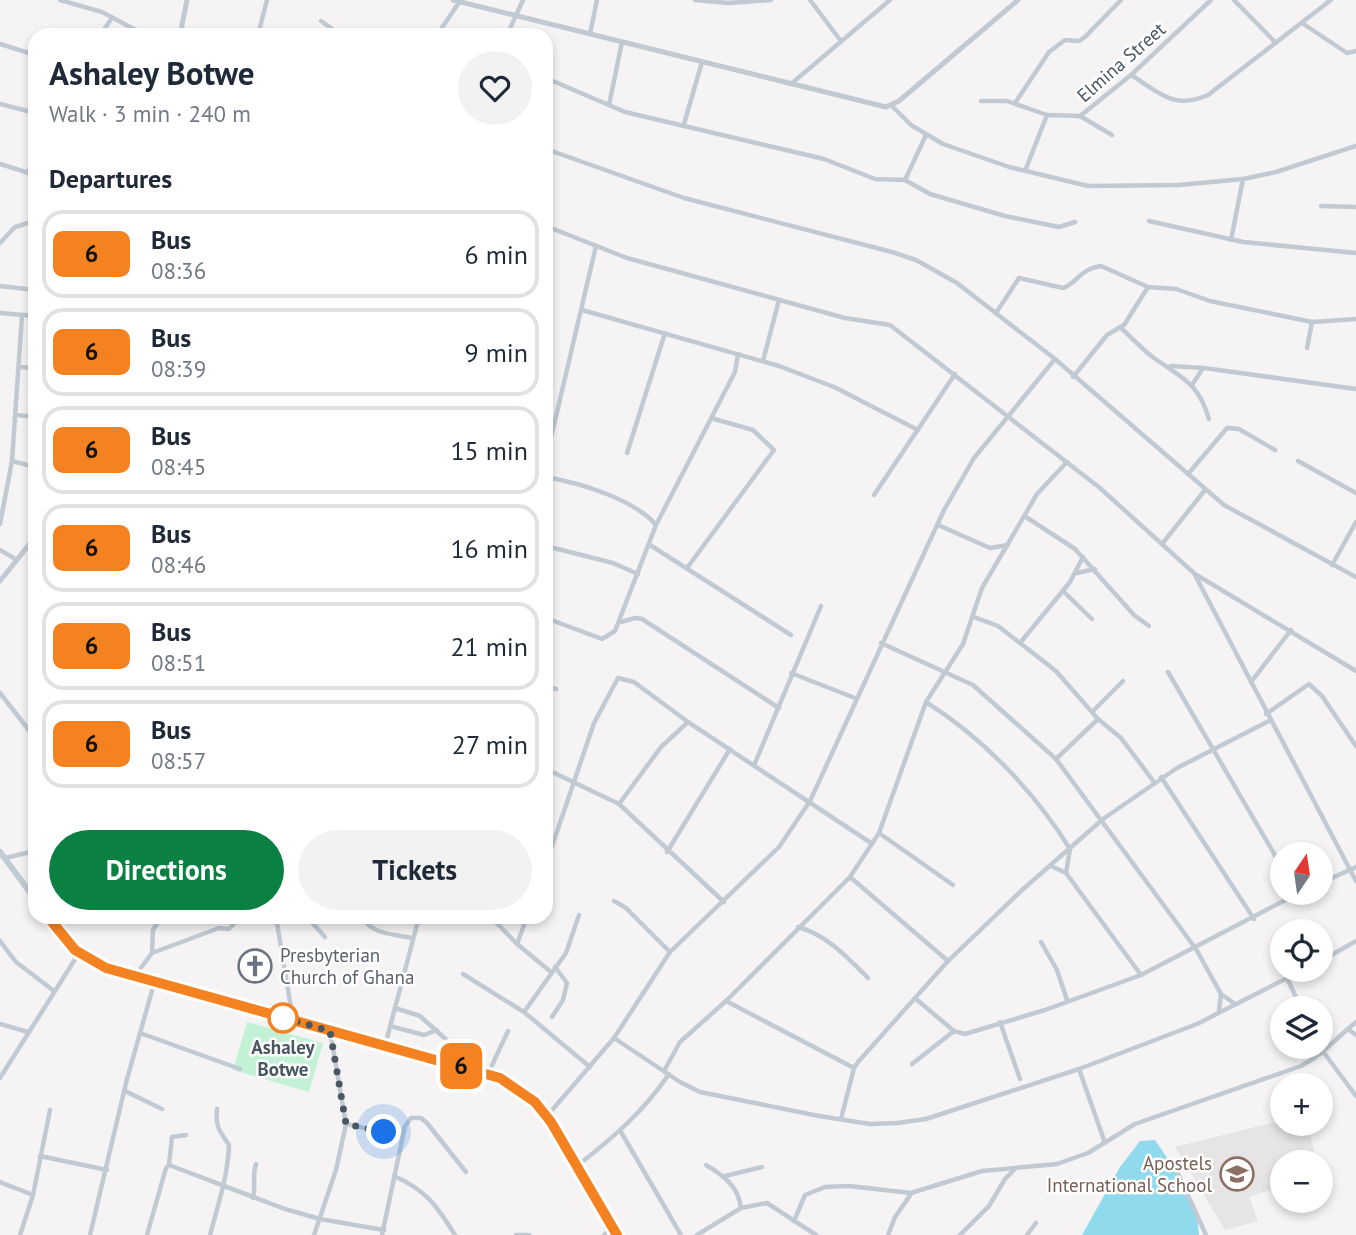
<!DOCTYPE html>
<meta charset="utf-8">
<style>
body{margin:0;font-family:"PT Sans",sans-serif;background:#f2f2f3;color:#1f2937;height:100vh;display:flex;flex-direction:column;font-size:26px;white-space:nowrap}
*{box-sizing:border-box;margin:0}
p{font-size:23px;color:#747a83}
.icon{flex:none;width:38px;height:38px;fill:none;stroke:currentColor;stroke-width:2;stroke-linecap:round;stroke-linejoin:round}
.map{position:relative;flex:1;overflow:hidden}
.details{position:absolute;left:28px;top:28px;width:525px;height:896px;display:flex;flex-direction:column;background:#fff;border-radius:21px;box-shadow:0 4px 10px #0003}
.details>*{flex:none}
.badge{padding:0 14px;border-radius:10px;font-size:24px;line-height:46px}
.needle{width:46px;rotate:13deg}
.fabs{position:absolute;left:1270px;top:842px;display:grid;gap:14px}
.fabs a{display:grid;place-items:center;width:63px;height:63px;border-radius:50%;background:#fff;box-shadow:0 4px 10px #0003;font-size:35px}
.you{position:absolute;width:35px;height:35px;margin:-18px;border:5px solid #fff;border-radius:50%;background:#1a73e8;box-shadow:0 0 0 10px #1a73e833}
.map>.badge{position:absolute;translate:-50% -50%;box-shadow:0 0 0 4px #fff}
h2{padding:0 21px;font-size:26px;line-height:63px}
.round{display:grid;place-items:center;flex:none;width:74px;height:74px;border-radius:37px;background:#f2f2f3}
.head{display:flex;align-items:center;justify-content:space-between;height:119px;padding:0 21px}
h1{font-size:33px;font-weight:600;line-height:52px}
.button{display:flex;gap:14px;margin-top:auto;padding:14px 21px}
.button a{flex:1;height:80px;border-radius:42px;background:#0b8043;color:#fff;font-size:28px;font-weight:600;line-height:80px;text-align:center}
.button a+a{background:#f2f2f3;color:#1f2937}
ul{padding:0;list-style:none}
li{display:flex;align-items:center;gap:21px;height:88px;margin:0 14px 10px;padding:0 7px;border:4px solid #e0e1e3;border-radius:21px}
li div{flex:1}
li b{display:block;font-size:26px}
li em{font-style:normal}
li .badge{min-width:77px;font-weight:700;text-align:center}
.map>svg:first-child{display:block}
.education{fill:#e6e4e5}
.green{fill:#c3f1d5}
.water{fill:#90daee}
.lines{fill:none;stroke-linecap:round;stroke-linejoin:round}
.minor{stroke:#c1cad2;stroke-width:4.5}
.tertiary{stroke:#c1cad2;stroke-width:5}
.secondary{stroke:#c1cbd6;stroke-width:6}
.line-casing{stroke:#fff;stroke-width:16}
.line{stroke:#f58220;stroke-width:10}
.walk{stroke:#4a5661;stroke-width:7;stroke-dasharray:0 12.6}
.stop-dot{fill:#fff;stroke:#f58220;stroke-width:3.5}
.labels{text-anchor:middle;stroke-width:5;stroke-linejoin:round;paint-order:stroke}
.street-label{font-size:19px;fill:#4a5661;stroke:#fff}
.worship-label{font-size:19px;fill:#5b616d;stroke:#fff;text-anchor:start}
.stop-label{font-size:19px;font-weight:bold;fill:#4a5661;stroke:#fff}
.education-label{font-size:19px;fill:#785e54;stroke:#fff;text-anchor:end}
</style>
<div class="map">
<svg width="1356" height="1235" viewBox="0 0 1356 1235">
<rect width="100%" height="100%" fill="#f5f3f3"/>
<path class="education" d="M1283 1120V1124H1308L1316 1162H1283V1186L1249 1197 1258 1221 1225 1230 1175 1147Z"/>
<path class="green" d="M247 1022 323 1043 309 1092 233 1070Z"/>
<path class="water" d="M1155 1140C1174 1168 1198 1201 1199 1235H1082L1120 1167 1140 1141Z"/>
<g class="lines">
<g class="minor">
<path d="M60 0 102 12 145 35"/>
<path d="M695 0 728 3 771 0"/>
<path d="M810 0 841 41"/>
<path d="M1234 0 1276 43"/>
<path d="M321 21 341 35"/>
<path d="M1302 23 1347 53 1356 51"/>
<path d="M590 34 597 0"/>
<path d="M100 35 112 18"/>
<path d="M258 35 267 0"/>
<path d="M437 35 460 1"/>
<path d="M507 35 523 0"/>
<path d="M0 44 35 55"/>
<path d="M1131 75C1160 93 1173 110 1208 95L1331 0"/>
<path d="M546 78 625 112 824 159 875 179 905 180 930 194 1005 216 1059 227 1075 222"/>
<path d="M791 84 890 0"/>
<path d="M981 101H1007L1047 115 1080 116 1112 135"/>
<path d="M1015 103 1049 52 1065 40 1079 41 1085 37 1121 0"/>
<path d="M0 104 35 113"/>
<path d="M609 105 622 42"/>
<path d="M892 106 911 125 943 144 1009 167 1088 186 1179 185 1243 179 1276 172 1356 146"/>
<path d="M1080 116 1131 75 1211 0"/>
<path d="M684 124 702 62"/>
<path d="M546 149 684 198 892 252 916 260 957 283 1055 359 1224 505 1356 577"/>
<path d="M0 164 35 175"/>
<path d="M546 165 549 150"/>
<path d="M1025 171 1047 115"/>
<path d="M28 173 35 156"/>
<path d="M905 180 926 135"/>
<path d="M1321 206 1356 207"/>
<path d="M1149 221 1243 242 1356 253"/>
<path d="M546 226 627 258 845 318 890 325 1100 488 1195 574 1356 671"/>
<path d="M1231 240 1243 179"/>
<path d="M0 243 15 227 31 222 35 216"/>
<path d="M0 286 35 290"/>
<path d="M582 310 779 366 834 387 918 430"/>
<path d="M0 313 35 316"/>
<path d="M996 313 1019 278 1063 288C1076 284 1080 269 1101 266L1148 287 1176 289 1210 301 1312 322 1356 319"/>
<path d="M1120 327C1131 337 1142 349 1154 358 1182 378 1198 382 1209 419"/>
<path d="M1307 348 1312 322"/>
<path d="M763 361 779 300"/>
<path d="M1171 366 1204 368 1356 389"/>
<path d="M19 367 35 368"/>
<path d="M1073 377 1107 335 1124 325 1148 287"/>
<path d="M1192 385 1203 368"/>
<path d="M16 415 35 417"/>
<path d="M627 453 665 333"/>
<path d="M546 459 596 246"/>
<path d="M12 461 35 467"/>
<path d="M1298 461 1356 493"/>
<path d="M1188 474 1227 428 1239 429 1275 450"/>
<path d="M546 477C580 483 634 499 656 525"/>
<path d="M874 495 955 374"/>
<path d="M1026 517 1075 549 1134 615 1149 626"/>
<path d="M0 524 12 461 22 315"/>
<path d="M938 525 990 548 1008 545"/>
<path d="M1162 544 1205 490"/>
<path d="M650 545 791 635"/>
<path d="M546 546 613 563 638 574"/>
<path d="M0 550 17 560"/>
<path d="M1332 565 1356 522"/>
<path d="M687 568 774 450 753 430 711 418"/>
<path d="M1077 573 1095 569"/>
<path d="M1195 575 1356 881"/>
<path d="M1063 591 1092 619"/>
<path d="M974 617 998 626 1056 671 1098 719 1121 738 1154 782"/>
<path d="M546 618 602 639 615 631 656 525 735 372 738 354"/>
<path d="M621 622 635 618 642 619 779 708"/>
<path d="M881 643 973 685 1056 759 1196 949 1221 994 1234 1003"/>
<path d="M1020 643 1070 582 1083 557"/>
<path d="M1168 672 1283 869"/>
<path d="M791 673 855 698"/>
<path d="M1251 682 1291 630"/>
<path d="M546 687 556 689"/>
<path d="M0 693 35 738"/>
<path d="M926 702C983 738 1034 791 1070 849L1066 873"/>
<path d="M1092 712 1123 681"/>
<path d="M1266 714 1309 684 1322 696 1356 746"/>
<path d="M1056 759 1098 719"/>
<path d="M755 763 821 606"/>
<path d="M546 769 619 804 724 902"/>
<path d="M1161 777 1254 919"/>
<path d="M619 804 661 747 688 722"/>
<path d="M879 833 953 885"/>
<path d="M667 852 730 749"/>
<path d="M5 858 35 851"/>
<path d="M546 864 594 723 618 678 634 682 688 722 871 843"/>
<path d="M1051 866 1066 873 1141 975"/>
<path d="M850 877 948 961"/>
<path d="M1321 883 1356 867"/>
<path d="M614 901 626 908 670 952"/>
<path d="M276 917 293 1020"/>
<path d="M307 917 325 937"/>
<path d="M364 917C367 934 399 935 413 938"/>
<path d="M491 917 517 944 551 972"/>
<path d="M798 927C827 935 847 957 868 978"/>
<path d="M0 941 16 962 54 991"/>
<path d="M1041 942 1057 970 1067 1000"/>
<path d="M517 944 527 917"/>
<path d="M152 952 153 930 161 917"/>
<path d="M1321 961 1356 941"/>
<path d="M463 974 524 1012 590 1067"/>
<path d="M134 977 152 953 219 928 229 929 241 917"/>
<path d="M1287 978 1301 1008"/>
<path d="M916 999 954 1031 965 1034 1045 1010 1141 975 1301 892"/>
<path d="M726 1001 854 1068"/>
<path d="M395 1008 420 1016 449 1042 450 1047 445 1061"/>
<path d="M1219 1010 1221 994"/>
<path d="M524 1012 566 953 579 915"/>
<path d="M552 1017 563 1000 567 983 555 967"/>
<path d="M1000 1022 1020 1079"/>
<path d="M0 1024 28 1032"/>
<path d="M390 1026 424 1035 437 1030"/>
<path d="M1348 1029 1356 1035"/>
<path d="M140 1033 240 1069"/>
<path d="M614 1038 680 1082 700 1092 819 1116 870 1124 897 1123 926 1119 1079 1069 1197 1024 1303 970"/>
<path d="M385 1046 419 917"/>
<path d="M1319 1046 1356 1096"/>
<path d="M912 1064 954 1031"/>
<path d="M1079 1069 1105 1143"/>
<path d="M664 1071 680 1042 726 1001 850 877 879 833 926 702 963 644 982 588 1037 494 1067 462"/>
<path d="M488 1074 508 1031"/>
<path d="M0 1078 79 953"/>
<path d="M125 1091 162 1109"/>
<path d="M547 1116 614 1038 670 952 779 847 810 801 944 510 974 458 1055 359"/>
<path d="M841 1119 854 1068 858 1062 948 961 1021 891 1103 819 1177 768 1269 721"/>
<path d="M346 1124 402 1136"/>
<path d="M621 1132 681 1235"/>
<path d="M40 1156 107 1170"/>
<path d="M169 1165 285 1209 320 1219 384 1230"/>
<path d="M578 1165C613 1138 644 1111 669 1074"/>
<path d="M706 1165C723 1175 739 1187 741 1208"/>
<path d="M1175 1167 1206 1235"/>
<path d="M394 1176C426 1190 437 1206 455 1235"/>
<path d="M725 1176 762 1167"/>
<path d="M0 1182 33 1195"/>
<path d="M253 1198C256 1185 252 1175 256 1164"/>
<path d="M794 1221 805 1195 825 1187 849 1186 911 1193 982 1171 1057 1164 1088 1153 1135 1124 1301 1066C1324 1054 1335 1039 1356 1022"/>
<path d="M20 1235 33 1195 50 1110"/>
<path d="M90 1235 127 1079 154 984"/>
<path d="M147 1235 166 1168 169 1165 172 1137 186 1135"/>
<path d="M210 1235C218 1205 228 1176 229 1145 220 1131 215 1128 217 1109"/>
<path d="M314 1235 336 1170 346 1124 330 1031"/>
<path d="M382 1235 405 1126 411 1118H421L427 1123 466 1172"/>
<path d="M516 1235H529"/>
<path d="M604 1235 612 1227"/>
<path d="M697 1235 741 1208 767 1203 816 1235"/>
<path d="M888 1235 895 1217 911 1194"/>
<path d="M960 1235 989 1206 1005 1179 1015 1169"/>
<path d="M1027 1235 1036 1223"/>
</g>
<g class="tertiary">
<path d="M453 0 886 107 899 101 1018 0"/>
<path d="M180 35 187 0"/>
<path d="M0 581 35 537"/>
</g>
<g class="secondary">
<path d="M0 852 35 899"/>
<path d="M48 917 75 950 106 968 500 1078C562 1116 581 1175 617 1235"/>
</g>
</g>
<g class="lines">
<defs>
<path id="line" d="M48 917 75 950 106 968 500 1078 535 1102 551 1122 617 1235"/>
</defs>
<use href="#line" class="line-casing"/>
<use href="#line" class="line"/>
<path class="walk" d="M283 1018 278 1016 330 1031 346 1124 384 1132"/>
</g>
<defs>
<symbol id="church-ring" viewBox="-11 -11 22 22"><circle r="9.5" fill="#fff" stroke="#6b7280" stroke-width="1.5"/><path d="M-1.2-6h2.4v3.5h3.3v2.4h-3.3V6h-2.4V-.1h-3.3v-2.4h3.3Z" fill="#6b7280"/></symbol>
<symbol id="school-ring" viewBox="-11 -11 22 22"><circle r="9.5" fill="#fff" stroke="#8d6e63" stroke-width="1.5"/><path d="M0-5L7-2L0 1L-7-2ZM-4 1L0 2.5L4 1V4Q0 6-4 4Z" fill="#8d6e63"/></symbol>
</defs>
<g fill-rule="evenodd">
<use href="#church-ring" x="236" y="947" width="38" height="38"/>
<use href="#school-ring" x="1218" y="1155" width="38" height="38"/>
</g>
<circle class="stop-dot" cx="283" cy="1018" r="14"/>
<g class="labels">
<g class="street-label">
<text transform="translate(1121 62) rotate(-41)" y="7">Elmina Street</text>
</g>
<g class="worship-label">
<text x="280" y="962">Presbyterian<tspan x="280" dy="22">Church of Ghana</tspan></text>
</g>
<g class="stop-label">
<text x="283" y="1054">Ashaley<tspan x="283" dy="22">Botwe</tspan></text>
</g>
<g class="education-label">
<text x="1212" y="1170">Apostels<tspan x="1212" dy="22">International School</tspan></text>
</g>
</g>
</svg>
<div class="fabs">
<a><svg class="needle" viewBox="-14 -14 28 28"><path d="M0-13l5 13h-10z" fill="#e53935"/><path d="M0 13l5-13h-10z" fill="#747a83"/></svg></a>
<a><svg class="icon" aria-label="locate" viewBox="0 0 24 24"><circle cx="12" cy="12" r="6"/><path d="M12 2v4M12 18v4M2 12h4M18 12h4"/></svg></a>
<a><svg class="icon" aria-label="layers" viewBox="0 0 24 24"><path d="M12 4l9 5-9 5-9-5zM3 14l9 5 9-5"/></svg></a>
<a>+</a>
<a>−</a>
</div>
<div class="you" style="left:384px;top:1132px"></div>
<b class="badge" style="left:461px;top:1066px;background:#f58220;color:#111">6</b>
<section class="details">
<div class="head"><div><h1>Ashaley Botwe</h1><p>Walk · 3 min · 240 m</p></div><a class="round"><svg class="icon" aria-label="heart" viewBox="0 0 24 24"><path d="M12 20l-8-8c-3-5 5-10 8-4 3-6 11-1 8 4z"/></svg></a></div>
<h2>Departures</h2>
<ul>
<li><span class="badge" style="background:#f58220;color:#111">6</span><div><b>Bus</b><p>08:36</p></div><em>6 min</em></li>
<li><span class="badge" style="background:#f58220;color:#111">6</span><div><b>Bus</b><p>08:39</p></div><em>9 min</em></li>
<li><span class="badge" style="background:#f58220;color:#111">6</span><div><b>Bus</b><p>08:45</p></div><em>15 min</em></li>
<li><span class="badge" style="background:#f58220;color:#111">6</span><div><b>Bus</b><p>08:46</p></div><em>16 min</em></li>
<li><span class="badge" style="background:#f58220;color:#111">6</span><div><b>Bus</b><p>08:51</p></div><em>21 min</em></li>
<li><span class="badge" style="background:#f58220;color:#111">6</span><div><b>Bus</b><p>08:57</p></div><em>27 min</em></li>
</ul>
<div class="button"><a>Directions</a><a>Tickets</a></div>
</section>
</div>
